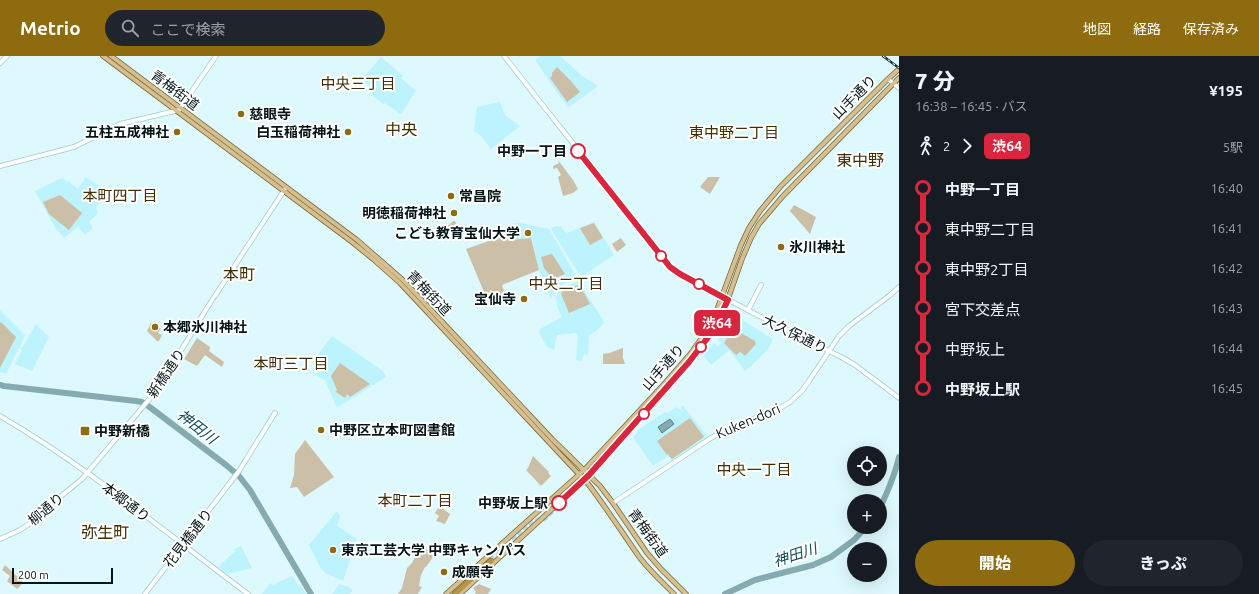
<!DOCTYPE html>
<html lang="ja">
<meta charset="utf-8">
<style>
body{margin:0;font-family:Ubuntu,"Noto Sans JP",sans-serif;background:#20242c;color:#f1f3f6;height:100vh;display:flex;flex-direction:column;font-size:15px;white-space:nowrap}
*{box-sizing:border-box;margin:0}
p{font-size:13px;color:#9ea1a6}
.icon{flex:none;width:22px;height:22px;fill:none;stroke:currentColor;stroke-width:2;stroke-linecap:round;stroke-linejoin:round}
.map{position:relative;flex:1;overflow:hidden}
.sheet{display:flex;flex-direction:column;background:#171b24;width:360px}
.sheet>*{flex:none}
.badge{padding:0 8px;border-radius:6px;font-size:14px;line-height:26px}
.fabs{position:absolute;left:847px;top:390px;display:grid;gap:8px}
.fabs a{display:grid;place-items:center;width:40px;height:40px;border-radius:50%;background:#171b24;box-shadow:0 4px 16px #0002;font-size:20px}
.scale{position:absolute;left:12px;bottom:10px;width:101px;box-sizing:border-box;padding-left:4px;border:2px solid #051518;border-top:0;font-size:11px;line-height:14px;white-space:nowrap;color:#051518;-webkit-text-stroke:3px #fff;paint-order:stroke}
.map>.badge{position:absolute;translate:-50% -50%;box-shadow:0 0 0 2px #fff}
.legs{display:flex;align-items:center;gap:6px;height:44px;padding:0 16px;font-size:13px}
.legs p{margin-inline-start:auto}
.summary{display:flex;align-items:center;justify-content:space-between;height:68px;padding:0 16px}
h1{font-size:22px;font-weight:800;line-height:30px}
.button{display:flex;gap:8px;margin-top:auto;padding:8px 16px}
.button a{flex:1;height:46px;border-radius:24px;background:#8d6b0e;color:#fff;font-size:16px;font-weight:800;line-height:46px;text-align:center}
.button a+a{background:#20242c;color:#f1f3f6}
ul{padding:0 16px;list-style:none}
li{display:flex;align-items:center;gap:14px;height:40px;font-size:15px}
li i{display:grid;place-items:center;width:6px;height:100%;margin:0 5px;background:currentColor}
li i::after{content:'';width:10px;height:10px;margin:-5px;border:3px solid;border-radius:50%;background:#171b24}
li p{margin-inline-start:auto}
li:first-child i{background:linear-gradient(#0000 50%,currentColor 0)}
li:last-child i{background:linear-gradient(currentColor 50%,#0000 0)}
header{display:flex;align-items:center;gap:24px;box-sizing:border-box;height:56px;padding:0 20px;background:#8d6b0e;color:#fff}
header strong{font-size:19px}
nav{display:flex;gap:22px;margin-inline-start:auto;font-size:14px}
.search{width:280px;height:36px;background:#20242c;display:flex;align-items:center;gap:10px;box-sizing:border-box;padding:0 14px;border-radius:22px;color:#9ea1a6;font-size:15px}
main{display:flex;flex:1;min-height:0}
.map>svg:first-child{display:block}
.built{fill:#bcf3fd}
.green{fill:#cbbfa7}
.water{fill:#85abb1;stroke:#5f7e83}
.lines{fill:none;stroke-linecap:round;stroke-linejoin:round}
.river{stroke:#85abb1;stroke-width:6}
.highway-tunnel{stroke:#bdd7dc;stroke-width:5;stroke-dasharray:5 2.5;stroke-linecap:butt}
.secondary-casing{stroke:#9fccd3;stroke-width:5.5}
.primary-casing{stroke:#7a6836;stroke-width:5.5}
.highway-casing{stroke:#7a6836;stroke-width:6}
.secondary{stroke:#fff;stroke-width:4}
.primary{stroke:#d5bf90;stroke-width:4}
.highway{stroke:#b99546;stroke-width:5}
.rail-casing{stroke:#203135;stroke-width:2.5}
.rail{stroke:#fff;stroke-width:1;stroke-dasharray:3;stroke-linecap:butt}
.line-1-casing{stroke:#fff;stroke-width:9}
.line-1{stroke:#d7263d;stroke-width:6}
.poi-dot{fill:#8d6b0e;stroke:#fff;stroke-width:1.5}
.stop-1-dot{fill:#fff;stroke:#d7263d;stroke-width:2}
.labels{text-anchor:middle;stroke-width:4;stroke-linejoin:round;paint-order:stroke}
.street-label{font-size:14px;fill:#051518;stroke:#fff}
.poi-label{font-size:14px;font-weight:bold;fill:#051518;stroke:#fff;text-anchor:start}
.stop-label{font-size:14px;font-weight:bold;fill:#051518;stroke:#fff;text-anchor:end}
.neighbourhood-label{font-size:15px;fill:#402f06;stroke:#fff}
.water-label{font-size:15px;font-style:italic;fill:#184f58;stroke:#fff}
.quarter-label{font-size:16px;fill:#402f06;stroke:#fff}
</style>
<header>
<strong>Metrio</strong>
<div class="search"><svg class="icon" aria-label="search" viewBox="0 0 24 24"><circle cx="10" cy="10" r="6"/><path d="M15 15l6 6"/></svg>ここで検索</div>
<nav><a>地図</a><a>経路</a><a>保存済み</a></nav>
</header>
<main>
<div class="map">
<svg width="899" height="538" viewBox="0 0 899 538">
<rect width="100%" height="100%" fill="#def9fe"/>
<g class="built">
<path d="M541 0H560L582 20 597 29V31L569 51 560 41 536 5V3Z"/>
<path d="M381 1 403 20 401 22 416 35 401 58H400L385 47 383 48 371 38 374 33 361 24Z"/>
<path d="M500 46 505 59 520 70 491 93 481 80 474 75 477 51Z"/>
<path d="M86 121 109 137 96 152 98 157 89 166 93 172 85 179 78 171 64 182 54 170V168L52 166 35 135 62 122 67 126 68 125 78 133Z"/>
<path d="M594 166 614 199 581 221 551 173 552 171 558 170 559 171 561 170 563 174 567 177Z"/>
<path d="M519 167 549 173 577 222 557 231 551 243 539 214 532 182 512 184 508 168Z"/>
<path d="M578 225 603 264 604 267 596 275 589 279 588 299 584 298 582 305 576 304 578 279 577 277 557 279 554 294 547 291 539 277 540 273 562 261 557 250 556 241 560 233Z"/>
<path d="M0 254 25 279 20 291 22 292 36 268 49 281 32 315 15 308 22 294 19 292 6 318 0 316Z"/>
<path d="M739 262 773 283 768 293 750 311 745 315 729 294 711 309 704 300 714 287 718 291 721 287 717 282 723 270H725L730 263 736 266Z"/>
<path d="M332 280 383 315 386 321 338 351 336 350 325 324 315 319 324 306 317 300Z"/>
<path d="M683 350 708 381 671 405 668 400 653 410 633 381 641 372 665 356 667 357 677 351 680 354Z"/>
<path d="M337 455 340 460 337 470 357 483 343 525 327 518 321 513 309 489Z"/>
<path d="M241 490 252 512 227 518 218 511 230 500 235 495 234 493Z"/>
<path d="M291 520H293L298 530H301L306 538H262L270 527 273 529Z"/>
<path d="M339 528 348 531 353 534 350 538H332Z"/>
</g>
<g class="green">
<path d="M557 11 570 24 580 36 567 46 550 22 552 20V17Z"/>
<path d="M558 104 573 124 578 133 573 137 563 140 558 121 561 119 557 112 553 113V110L559 107Z"/>
<path d="M708 121H720L710 138 700 131Z"/>
<path d="M60 139 82 157 69 174 49 158 43 146Z"/>
<path d="M794 149 816 161 810 178 790 155Z"/>
<path d="M453 165H455L459 174 458 175 442 177 441 176Z"/>
<path d="M594 167 603 182 590 189 580 172Z"/>
<path d="M510 180 511 184 531 182 539 214 502 229 505 238 489 248 466 193 489 185V183Z"/>
<path d="M621 182 626 189 617 196 612 188Z"/>
<path d="M552 198 565 218 553 223 544 212 541 201Z"/>
<path d="M578 229 582 233 590 248 569 257 561 238 563 235Z"/>
<path d="M1 266 16 281 0 312V267Z"/>
<path d="M151 267 161 272 158 277 162 279 159 285H157L147 275Z"/>
<path d="M734 273 755 285 756 288 745 300 742 297 740 296 736 299 724 287 732 274Z"/>
<path d="M197 282 210 291 209 295 224 306 222 311 205 299 197 310 184 303Z"/>
<path d="M623 292V302L625 308H603V298L609 297Z"/>
<path d="M340 307 370 328 350 341 347 338 345 342 336 336 337 334 331 320Z"/>
<path d="M690 362 704 381 672 403 668 398 667 399 657 385Z"/>
<path d="M305 384 334 421 304 441 297 431 290 432 294 419 295 398Z"/>
<path d="M533 400 549 416 548 417 551 420 541 430 526 414 528 412Z"/>
<path d="M439 450 450 458 445 468 436 465 439 460 435 457Z"/>
<path d="M420 490 435 498 426 511H425L421 519 419 530 422 531 418 538H398L402 532 407 512 412 507Z"/>
<path d="M5 509 22 525 23 527 17 533 7 525 10 520 2 514Z"/>
<path d="M479 528 491 533 488 538H475L476 536 473 532Z"/>
</g>
<path class="water" d="M670 363 674 368 662 377 658 371Z"/>
<g class="lines">
<g class="river">
<path d="M0 329 4 330 136 345 142 346 151 352 226 409 239 420 250 434 311 538"/>
<path d="M880 452C888 435 895 419 899 401"/>
<path d="M725 538 755 524 813 509 831 501 854 484 866 471"/>
</g>
<g class="highway-tunnel">
<path d="M543 464 560 448"/>
<path d="M491 505 530 468 542 462"/>
<path d="M450 538 457 530"/>
</g>
<defs>
<g id="secondary">
<path d="M504 0 661 199 670 211 680 218 757 259 841 301 855 309 899 342"/>
<path d="M0 7 7 0"/>
<path d="M888 23 899 32"/>
<path d="M0 110 74 91 120 68 179 54 194 32 216 0"/>
<path d="M748 254 761 229"/>
<path d="M0 360C88 411 166 477 248 538"/>
<path d="M613 447 711 382 729 372 777 354 790 346 801 336 809 325 839 280 849 270 889 240 899 231"/>
<path d="M0 483 20 474 35 464 49 450 82 423 152 340 160 329 207 252 285 133"/>
<path d="M145 538 239 415 275 357"/>
</g>
<g id="primary">
<path d="M103 0 352 186 373 203 400 227 589 429C607 453 623 478 640 502 650 515 663 527 674 538"/>
<path d="M111 0 357 184 403 224 552 383 600 430 613 447 647 497 661 513 686 538"/>
<path d="M446 538 584 414 665 327 691 297 708 273 715 259 741 189 749 172 760 155 781 130 888 23 899 13"/>
<path d="M460 538 589 419 689 306 712 276 720 262 728 243 742 203 751 182 759 168 783 140 899 22"/>
</g>
<path id="highway" d="M455 538 491 505"/>
</defs>
<use href="#secondary" class="secondary-casing"/>
<use href="#primary" class="primary-casing"/>
<use href="#highway" class="highway-casing"/>
<use href="#secondary" class="secondary"/>
<use href="#primary" class="primary"/>
<use href="#highway" class="highway"/>
<defs>
<path id="rail" d="M883 0 899 12"/>
</defs>
<use href="#rail" class="rail-casing"/>
<use href="#rail" class="rail"/>
</g>
<g class="lines">
<defs>
<path id="line-1" d="M559 447 589 419 689 306 712 276 728 244 680 218 670 211 578 95"/>
</defs>
<use href="#line-1" class="line-1-casing"/>
<use href="#line-1" class="line-1"/>
</g>
<g class="poi-dot">
<circle cx="241" cy="58" r="4"/>
<circle cx="177" cy="76" r="4"/>
<circle cx="348" cy="76" r="4"/>
<circle cx="451" cy="140" r="4"/>
<circle cx="454" cy="157" r="4"/>
<circle cx="528" cy="177" r="4"/>
<circle cx="781" cy="191" r="4"/>
<circle cx="524" cy="243" r="4"/>
<circle cx="155" cy="271" r="4"/>
<circle cx="321" cy="374" r="4"/>
<rect x="80" y="370" width="10" height="10" rx="2"/>
<circle cx="333" cy="494" r="4"/>
<circle cx="444" cy="516" r="4"/>
</g>
<g class="stop-1-dot">
<circle cx="578" cy="95" r="7"/>
<circle cx="661" cy="200" r="5"/>
<circle cx="699" cy="228" r="5"/>
<circle cx="701" cy="291" r="5"/>
<circle cx="644" cy="358" r="5"/>
<circle cx="559" cy="447" r="7"/>
</g>
<g class="labels">
<g class="street-label">
<text transform="translate(175 34) rotate(37)" y="5">青梅街道</text>
<text transform="translate(854 41) rotate(-45)" y="5">山手通り</text>
<text transform="translate(429 237) rotate(46)" y="5">青梅街道</text>
<text transform="translate(795 278) rotate(26)" y="5">大久保通り</text>
<text transform="translate(663 311) rotate(-48)" y="5">山手通り</text>
<text transform="translate(166 317) rotate(-56)" y="5">新橋通り</text>
<text transform="translate(748 365) rotate(-23)" y="5">Kuken-dori</text>
<text transform="translate(126 446) rotate(37)" y="5">本郷通り</text>
<text transform="translate(46 453) rotate(-40)" y="5">柳通り</text>
<text transform="translate(648 477) rotate(54)" y="5">青梅街道</text>
<text transform="translate(188 482) rotate(-52)" y="5">花見橋通り</text>
</g>
<g class="poi-label">
<text x="249" y="63">慈眼寺</text>
<text x="169" y="81" text-anchor="end">五柱五成神社</text>
<text x="340" y="81" text-anchor="end">白玉稲荷神社</text>
<text x="459" y="145">常昌院</text>
<text x="446" y="162" text-anchor="end">明徳稲荷神社</text>
<text x="520" y="182" text-anchor="end">こども教育宝仙大学</text>
<text x="789" y="196">氷川神社</text>
<text x="516" y="248" text-anchor="end">宝仙寺</text>
<text x="163" y="276">本郷氷川神社</text>
<text x="329" y="379">中野区立本町図書館</text>
<text x="94" y="380">中野新橋</text>
<text x="341" y="499">東京工芸大学 中野キャンパス</text>
<text x="452" y="521">成願寺</text>
</g>
<g class="stop-label">
<text x="567" y="100">中野一丁目</text>
<text x="548" y="452">中野坂上駅</text>
</g>
<g class="neighbourhood-label">
<text x="358" y="33">中央三丁目</text>
<text x="734" y="82">東中野二丁目</text>
<text x="120" y="145">本町四丁目</text>
<text x="566" y="233">中央二丁目</text>
<text x="291" y="313">本町三丁目</text>
<text x="754" y="419">中央一丁目</text>
<text x="415" y="450">本町二丁目</text>
</g>
<g class="water-label">
<text transform="translate(197 371) rotate(38)" y="5">神田川</text>
<text transform="translate(795 499) rotate(-18)" y="5">神田川</text>
</g>
<g class="quarter-label">
<text x="401" y="79">中央</text>
<text x="860" y="110">東中野</text>
<text x="239" y="224">本町</text>
<text x="105" y="482">弥生町</text>
</g>
</g>
</svg>
<div class="fabs">
<a><svg class="icon" aria-label="locate" viewBox="0 0 24 24"><circle cx="12" cy="12" r="6"/><path d="M12 2v4M12 18v4M2 12h4M18 12h4"/></svg></a>
<a>+</a>
<a>−</a>
</div>
<div class="scale">200 m</div>
<b class="badge" style="left:717px;top:267px;background:#d7263d;color:#fff">渋64</b>
</div>
<section class="sheet">
<div class="summary"><div><h1>7 分</h1><p>16:38 – 16:45 · バス</p></div><b>¥195</b></div>
<div class="legs"><svg class="icon" aria-label="walk" viewBox="0 0 24 24"><circle cx="13" cy="4" r="2"/><path d="M13 8l-2 6 4 7M11 14l-3 7M7 12l3-4h3l4 4"/></svg>2<svg class="icon" aria-label="forward" viewBox="0 0 24 24"><path d="M9 5l7 7-7 7"/></svg><b class="badge" style="background:#d7263d;color:#fff">渋64</b><p>5駅</p></div>
<ul>
<li><i style="color:#d7263d"></i><b>中野一丁目</b><p>16:40</p></li>
<li><i style="color:#d7263d"></i><span>東中野二丁目</span><p>16:41</p></li>
<li><i style="color:#d7263d"></i><span>東中野2丁目</span><p>16:42</p></li>
<li><i style="color:#d7263d"></i><span>宮下交差点</span><p>16:43</p></li>
<li><i style="color:#d7263d"></i><span>中野坂上</span><p>16:44</p></li>
<li><i style="color:#d7263d"></i><b>中野坂上駅</b><p>16:45</p></li>
</ul>
<div class="button"><a>開始</a><a>きっぷ</a></div>
</section>
</main>
